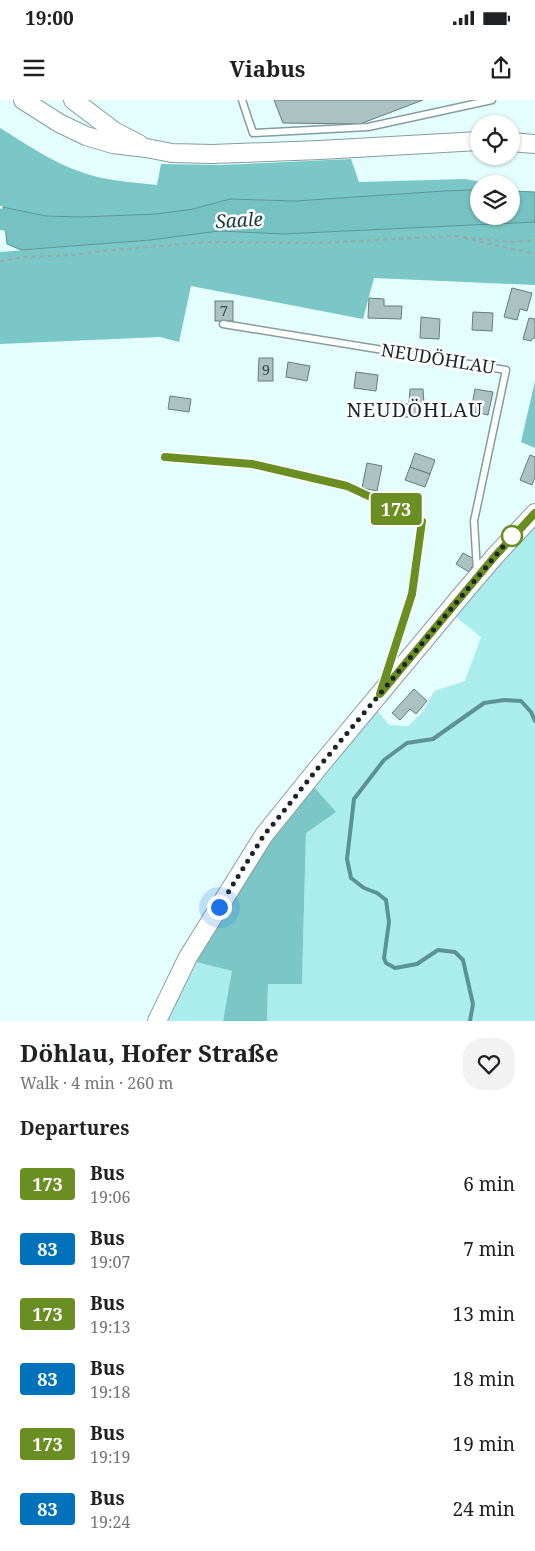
<!DOCTYPE html>
<meta charset="utf-8">
<style>
body{margin:0;font-family:"Noto Serif",serif;background:#f2f2f2;color:#202124;height:100vh;display:flex;flex-direction:column;font-size:19px;white-space:nowrap}
*{box-sizing:border-box;margin:0}
p{font-size:16px;color:#757577}
.icon{flex:none;width:28px;height:28px;fill:none;stroke:currentColor;stroke-width:2;stroke-linecap:round;stroke-linejoin:round}
.map{position:relative;height:921px;overflow:hidden}
.side{display:flex;flex-direction:column;background:#fff;flex:1}
.side>*{flex:none}
.badge{padding:0 10px;border-radius:4px;font-size:18px;line-height:32px}
.controls{position:absolute;left:470px;top:15px;display:grid;gap:10px}
.controls a{display:grid;place-items:center;width:50px;height:50px;border-radius:50%;background:#fff;box-shadow:0 1px 4px #0004;font-size:25px}
.you{position:absolute;width:25px;height:25px;margin:-12px;border:4px solid #fff;border-radius:50%;background:#1a73e8;box-shadow:0 0 0 8px #1a73e833}
.map>.badge{position:absolute;translate:-50% -50%;box-shadow:0 0 0 2px #fff}
h2{padding:0 20px;font-size:19px;line-height:45px}
.round{display:grid;place-items:center;flex:none;width:52px;height:52px;border-radius:20px;background:#f2f2f2}
.overview{display:flex;align-items:center;justify-content:space-between;height:85px;padding:0 20px}
h1{font-size:24px;font-weight:700;line-height:38px}
ul{padding:0;list-style:none}
li{display:flex;align-items:center;gap:15px;height:65px;padding:0 20px}
li div{flex:1}
li b{display:block;font-size:19px}
li em{font-style:normal}
li .badge{min-width:55px;font-weight:700;text-align:center}
.status{display:flex;justify-content:space-between;align-items:center;height:35px;padding:0 25px;background:#fff;direction:ltr}
.status svg{height:14px;fill:currentColor}
header{display:flex;justify-content:space-between;align-items:center;height:65px;padding:0 20px;background:#fff;font-size:22px;font-weight:700}
.map>svg:first-child{display:block}
.green{fill:#abeced}
.forest{fill:#7bc7c8}
.water{fill:#76c2c3;stroke:#5b9394}
.lines{fill:none;stroke-linecap:round;stroke-linejoin:round}
.stream{stroke:#5b9394;stroke-width:4}
.river{stroke:#76c2c3;stroke-width:21}
.building{fill:#aac2c2;stroke:#667c7c}
.lane-casing{stroke:#869d9d;stroke-width:9}
.secondary-casing{stroke:#869d9d;stroke-width:20}
.path{stroke:#95a7a7;stroke-width:2;stroke-dasharray:4 4;stroke-linecap:butt}
.lane{stroke:#fff;stroke-width:6}
.secondary{stroke:#fff;stroke-width:18}
.line-casing{stroke:#fff;stroke-width:11}
.line{stroke:#6b8e23;stroke-width:8}
.walk{stroke:#1c2525;stroke-width:5;stroke-dasharray:0 9}
.stop-dot{fill:#fff;stroke:#6b8e23;stroke-width:2.5}
.labels{text-anchor:middle;stroke-width:5;stroke-linejoin:round;paint-order:stroke}
.number-label{font-size:15px;fill:#404c4c}
.street-label{font-size:18px;fill:#1c2525;stroke:#fff}
.water-label{font-size:19px;font-style:italic;fill:#183d3d;stroke:#fff}
.quarter-label{font-size:20px;letter-spacing:1px;fill:#1c2525;stroke:#fff}
</style>
<div class="status"><b>19:00</b><svg viewBox="0 0 49 12"><path d="M0 12V9h3v3zM5 12V6h3v6zM10 12V3h3v9zM15 12V0h3v12zM26 1h20v11H26zM47 4h2v5h-2z"/></svg></div>
<header><svg class="icon" aria-label="menu" viewBox="0 0 24 24"><path d="M4 6h16M4 12h16M4 18h16"/></svg>Viabus<svg class="icon" aria-label="share" viewBox="0 0 24 24"><path d="M12 15V3M7 8l5-5 5 5M5 13v7h14v-7"/></svg></header>
<div class="map">
<svg width="535" height="921" viewBox="0 0 535 921">
<rect width="100%" height="100%" fill="#e4fdfd"/>
<g class="green">
<path d="M535 416V921H267L268 884 302 883 306 732 313 686 377 610 389 625 408 626 423 612 434 591 465 581 481 537 451 513Z"/>
<path d="M196 862 233 871 223 921H161L169 910Z"/>
</g>
<g class="forest">
<path d="M0 28C26 44 52 62 81 72 105 81 132 82 157 85L161 64 221 65 351 59 359 82 465 79 495 84H479V90L444 91 295 101 230 99 193 109 156 114 81 117 46 116 0 106Z"/>
<path d="M535 122V185L374 178 363 219 191 186 179 242 160 237 0 244V152L150 140 219 131 283 134Z"/>
<path d="M535 281V348L521 342Z"/>
<path d="M313 686 336 712 306 733 302 884H268L267 921H223L232 871 196 862 267 737Z"/>
</g>
<path class="water" d="M470 90H479V116H511V91L535 92V122L283 134 219 131 150 140 21 150 7 144 3 107 46 116 81 117 156 114 193 109 230 99 295 101 444 91Z"/>
<g class="lines">
<path class="stream" d="M470 921 473 904 463 860 455 852 438 850 417 864 395 868 386 863 384 858 389 822 386 800 377 793 364 788 351 778 347 759 354 699 384 660 407 643 433 639 484 603 504 600 521 601 531 612 535 621"/>
<path class="river" d="M0 119 34 127"/>
</g>
<g class="building">
<path d="M274 0H423L360 24 283 23Z"/>
<path d="M512 188 532 193 527 211 520 209 517 220 504 217Z"/>
<path d="M369 198 384 199V206H402L401 219 368 218Z"/>
<rect x="215" y="201" width="18" height="20"/>
<path d="M473 212 493 213 492 231 472 230Z"/>
<path d="M421 217 440 219 439 239 420 238Z"/>
<path d="M529 218 535 219V238H533L531 241 523 239Z"/>
<path d="M259 258H273V281H258Z"/>
<path d="M288 262 310 266 307 281 286 277Z"/>
<path d="M356 272 378 275 376 291 354 288Z"/>
<path d="M410 289H423L425 317H401V304H409Z"/>
<path d="M475 289 493 292 488 315 471 311Z"/>
<path d="M170 296 191 299 189 312 168 309Z"/>
<path d="M415 353 435 360 430 374 410 367Z"/>
<path d="M530 355 535 357V377L532 385 520 380Z"/>
<path d="M367 363 382 366 377 391 362 388Z"/>
<path d="M410 367 430 374 425 387 405 380Z"/>
<path d="M402 392 422 399 417 412 398 404Z"/>
<path d="M463 453 476 460 469 472 456 464Z"/>
<path d="M414 589 427 601 416 614 410 609 400 620 392 613Z"/>
</g>
<g class="lines">
<defs>
<g id="lane">
<path d="M242 0 253 33 368 27 492 0"/>
<path d="M223 224 506 270 474 421 477 471"/>
<path d="M165 357 252 364 347 386 422 421 412 494 386 577"/>
</g>
<g id="secondary">
<path d="M23 0 59 23 86 36 113 44 146 48 172 53 212 54 320 50 479 41"/>
<path d="M73 0 114 31 139 44"/>
<path d="M511 42 535 44"/>
<path d="M157 921 188 857 264 735 318 668 460 497 495 456 535 413"/>
</g>
</defs>
<use href="#lane" class="lane-casing"/>
<use href="#secondary" class="secondary-casing"/>
<g class="path">
<path d="M464 138 535 154"/>
<path d="M0 161 25 157 74 155 101 151 209 142 317 143 454 136 512 142 535 140"/>
</g>
<use href="#lane" class="lane"/>
<use href="#secondary" class="secondary"/>
</g>
<g class="lines">
<defs>
<path id="line" d="M165 357 252 364 347 386 422 421 412 494 380 594 495 456 535 413"/>
</defs>
<use href="#line" class="line-casing"/>
<use href="#line" class="line"/>
<path class="walk" d="M219 807 264 735 275 722 318 668 512 436"/>
</g>
<circle class="stop-dot" cx="512" cy="436" r="10"/>
<g class="labels">
<g class="number-label">
<text x="224" y="216">7</text>
<text x="266" y="275">9</text>
</g>
<g class="street-label">
<text transform="translate(438 259) rotate(9)" y="6">NEUDÖHLAU</text>
</g>
<g class="water-label">
<text transform="translate(239 120) rotate(-3)" y="7">Saale</text>
</g>
<g class="quarter-label">
<text x="415" y="317">NEUDÖHLAU</text>
</g>
</g>
</svg>
<div class="controls">
<a><svg class="icon" aria-label="locate" viewBox="0 0 24 24"><circle cx="12" cy="12" r="6"/><path d="M12 2v4M12 18v4M2 12h4M18 12h4"/></svg></a>
<a><svg class="icon" aria-label="layers" viewBox="0 0 24 24"><path d="M12 4l9 5-9 5-9-5zM3 14l9 5 9-5"/></svg></a>
</div>
<div class="you" style="left:219px;top:807px"></div>
<b class="badge" style="left:396px;top:409px;background:#6b8e23;color:#fff">173</b>
</div>
<section class="side">
<div class="overview"><div><h1>Döhlau, Hofer Straße</h1><p>Walk · 4 min · 260 m</p></div><a class="round"><svg class="icon" aria-label="heart" viewBox="0 0 24 24"><path d="M12 20l-8-8c-3-5 5-10 8-4 3-6 11-1 8 4z"/></svg></a></div>
<h2>Departures</h2>
<ul>
<li><span class="badge" style="background:#6b8e23;color:#fff">173</span><div><b>Bus</b><p>19:06</p></div><em>6 min</em></li>
<li><span class="badge" style="background:#0072bc;color:#fff">83</span><div><b>Bus</b><p>19:07</p></div><em>7 min</em></li>
<li><span class="badge" style="background:#6b8e23;color:#fff">173</span><div><b>Bus</b><p>19:13</p></div><em>13 min</em></li>
<li><span class="badge" style="background:#0072bc;color:#fff">83</span><div><b>Bus</b><p>19:18</p></div><em>18 min</em></li>
<li><span class="badge" style="background:#6b8e23;color:#fff">173</span><div><b>Bus</b><p>19:19</p></div><em>19 min</em></li>
<li><span class="badge" style="background:#0072bc;color:#fff">83</span><div><b>Bus</b><p>19:24</p></div><em>24 min</em></li>
</ul>
</section>
